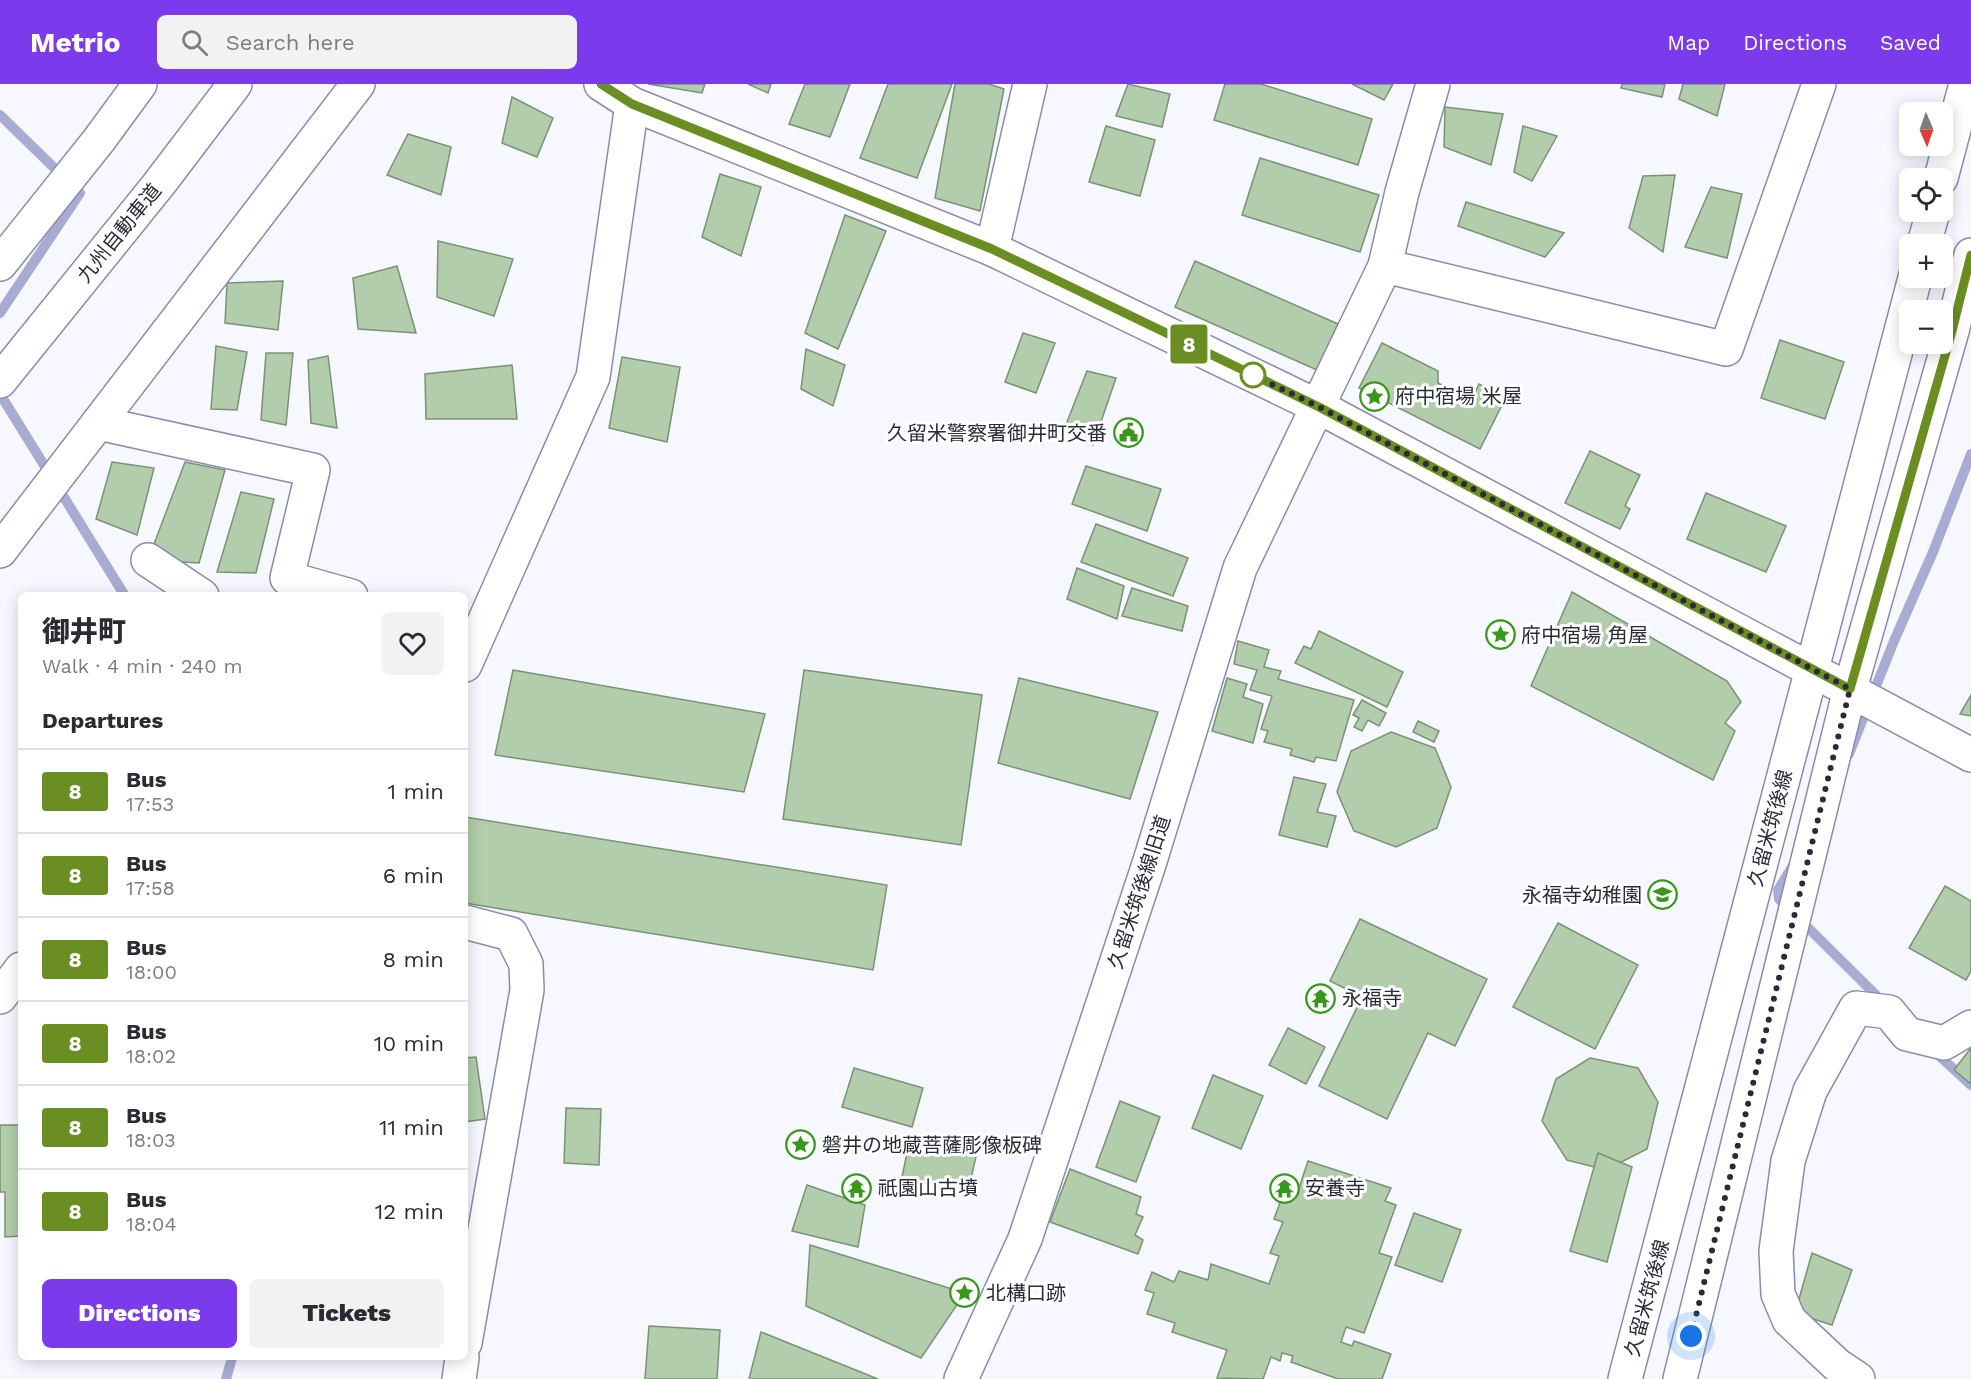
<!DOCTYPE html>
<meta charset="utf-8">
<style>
body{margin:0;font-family:"Work Sans","Noto Sans JP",sans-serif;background:#f2f2f3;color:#2b2b33;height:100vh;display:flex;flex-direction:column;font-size:22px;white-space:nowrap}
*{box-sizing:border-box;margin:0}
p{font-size:20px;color:#7c7c81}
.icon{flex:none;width:33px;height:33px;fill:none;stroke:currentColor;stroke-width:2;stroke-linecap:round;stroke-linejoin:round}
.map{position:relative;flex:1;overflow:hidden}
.drawer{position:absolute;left:18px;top:508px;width:450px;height:768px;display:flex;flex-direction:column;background:#fff;border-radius:9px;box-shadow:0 3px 15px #0003}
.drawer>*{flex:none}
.badge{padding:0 12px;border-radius:4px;font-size:21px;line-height:39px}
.needle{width:39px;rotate:178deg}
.controls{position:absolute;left:1899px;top:18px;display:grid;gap:12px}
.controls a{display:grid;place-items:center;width:54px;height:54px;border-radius:9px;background:#fff;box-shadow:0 3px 15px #0003;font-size:30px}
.you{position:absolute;width:30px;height:30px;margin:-15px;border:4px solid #fff;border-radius:50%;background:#1a73e8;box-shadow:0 0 0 9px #1a73e833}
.map>.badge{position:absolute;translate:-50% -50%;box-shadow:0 0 0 3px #fff}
h2{padding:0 24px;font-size:22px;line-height:54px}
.round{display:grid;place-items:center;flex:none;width:63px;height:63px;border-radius:9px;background:#f2f2f3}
.headline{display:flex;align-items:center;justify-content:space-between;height:102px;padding:0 24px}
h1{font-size:28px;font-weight:800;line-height:45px}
.primary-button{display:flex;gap:12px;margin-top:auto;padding:12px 24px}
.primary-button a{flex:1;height:69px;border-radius:9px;background:#7c3aed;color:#fff;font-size:24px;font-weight:800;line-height:69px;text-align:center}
.primary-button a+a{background:#f2f2f3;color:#2b2b33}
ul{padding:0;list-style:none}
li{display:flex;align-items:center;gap:18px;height:84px;padding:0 24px;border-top:2px solid #e1e1e2}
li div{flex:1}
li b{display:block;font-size:22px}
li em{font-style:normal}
li .badge{min-width:66px;font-weight:700;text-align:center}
header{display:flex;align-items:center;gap:36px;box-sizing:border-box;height:84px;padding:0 30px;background:#7c3aed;color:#fff}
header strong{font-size:28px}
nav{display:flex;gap:33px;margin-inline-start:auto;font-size:21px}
.search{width:420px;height:54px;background:#f2f2f3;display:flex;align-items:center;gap:15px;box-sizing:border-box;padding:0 21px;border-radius:9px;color:#7c7c81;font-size:22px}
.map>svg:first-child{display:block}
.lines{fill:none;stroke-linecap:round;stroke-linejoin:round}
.stream{stroke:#a8acd3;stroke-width:10}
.building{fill:#b1cdab;stroke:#7b9275;stroke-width:1.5}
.street-casing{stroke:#898cae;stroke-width:36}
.secondary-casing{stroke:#898cae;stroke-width:36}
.primary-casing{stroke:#898cae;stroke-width:36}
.highway-casing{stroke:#898cae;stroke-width:36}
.street{stroke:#fff;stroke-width:33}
.secondary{stroke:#fff;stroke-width:33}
.primary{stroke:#fff;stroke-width:33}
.highway{stroke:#fff;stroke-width:33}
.line-casing{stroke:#fff;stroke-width:14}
.line{stroke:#6b8e23;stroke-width:9}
.walk{stroke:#2a2b39;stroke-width:6;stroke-dasharray:0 10.8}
.stop-dot{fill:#fff;stroke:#6b8e23;stroke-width:3}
.labels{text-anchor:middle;stroke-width:6;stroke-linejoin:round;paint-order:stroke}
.street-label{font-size:20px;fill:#2a2b39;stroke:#fff}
.poi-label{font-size:20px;fill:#2a2b39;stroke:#fff;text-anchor:start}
</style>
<header>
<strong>Metrio</strong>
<div class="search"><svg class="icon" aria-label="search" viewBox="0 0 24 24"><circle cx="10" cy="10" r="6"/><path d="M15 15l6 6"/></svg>Search here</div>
<nav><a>Map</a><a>Directions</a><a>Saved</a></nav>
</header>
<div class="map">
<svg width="1971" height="1295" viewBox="0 0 1971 1295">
<rect width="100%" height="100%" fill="#f6f7ff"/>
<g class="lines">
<g class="stream">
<path d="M0 31 80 109 0 229"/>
<path d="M0 310 125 512"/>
<path d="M1849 670 1894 557 1933 468 1971 370"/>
<path d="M1794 780 1778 806 1779 815 1883 918"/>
<path d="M1933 966 1971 1001"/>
<path d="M226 1295 232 1274"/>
</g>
</g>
<g class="building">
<path d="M648 0H705L702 9Z"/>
<path d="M748 0H771L768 9Z"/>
<path d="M805 0H850L830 53 789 40Z"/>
<path d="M888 0H952L917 94 860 74Z"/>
<path d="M955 0H989L1004 5 980 127 935 114Z"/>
<path d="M1128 0 1170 10 1162 43 1116 32Z"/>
<path d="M1225 0H1261L1372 35 1358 81 1214 36Z"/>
<path d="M1352 0H1393L1384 16Z"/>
<path d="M1622 0H1665L1662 13 1621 4Z"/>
<path d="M1683 0H1725L1717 32 1679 15Z"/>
<path d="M512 13 553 34 537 73 502 59Z"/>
<path d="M1445 23 1503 30 1491 81 1444 63Z"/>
<path d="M1106 42 1155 56 1140 112 1089 98Z"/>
<path d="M1523 42 1557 52 1532 97 1514 88Z"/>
<path d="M408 50 451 63 441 111 387 91Z"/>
<path d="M1260 74 1379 111 1360 168 1242 131Z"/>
<path d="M720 90 761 103 741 172 702 153Z"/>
<path d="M1675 91 1663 168 1629 144 1643 92Z"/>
<path d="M1711 103 1742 110 1727 174 1685 163Z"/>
<path d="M1466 118 1564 149 1545 173 1458 142Z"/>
<path d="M845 131 886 147 838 265 805 249Z"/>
<path d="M438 157 513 175 494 232 437 213Z"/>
<path d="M1195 177 1338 240 1317 286 1175 223Z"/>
<path d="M397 182 416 249 358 245 353 194Z"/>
<path d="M283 197 278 246 225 239 227 199Z"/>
<path d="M1023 249 1055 259 1036 309 1005 298Z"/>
<path d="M1780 256 1844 278 1825 335 1761 314Z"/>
<path d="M1382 259 1438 287V299L1471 316 1479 300 1506 313 1480 365 1359 304Z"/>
<path d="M216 262 247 268 237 326 211 325Z"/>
<path d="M806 265 845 281 833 322 801 305Z"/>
<path d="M266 269H293L286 341 261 336Z"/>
<path d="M328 272 337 344 311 339 308 276Z"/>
<path d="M622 273 680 283 667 358 609 344Z"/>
<path d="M512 281 517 335H426L425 290Z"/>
<path d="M1087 287 1116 294 1093 361 1063 348Z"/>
<path d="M1590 367 1640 391 1625 422 1630 425 1620 445 1565 419Z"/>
<path d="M112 378 154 384 137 451 96 435Z"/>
<path d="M185 378 225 386 199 479 148 476Z"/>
<path d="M1086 382 1161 405 1147 447 1072 420Z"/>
<path d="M241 408 274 415 256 489 217 488Z"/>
<path d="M1706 409 1786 442 1766 488 1687 455Z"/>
<path d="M1096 440 1188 474 1173 512 1081 478Z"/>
<path d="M1077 484 1124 502 1117 535 1067 515Z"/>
<path d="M1132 504 1188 522 1182 547 1122 532Z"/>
<path d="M1572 508 1727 597 1741 618 1725 639 1735 647 1713 696 1531 602Z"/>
<path d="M1319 547 1403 588 1387 623 1295 579 1304 562 1311 565Z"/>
<path d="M1238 557 1269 566 1264 583 1281 587 1278 595 1354 616 1336 677 1316 673 1314 678 1290 671 1292 665 1264 658 1268 647 1261 645 1272 612 1250 606 1257 586 1234 580Z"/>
<path d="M513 586 765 630 744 708 495 671Z"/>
<path d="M804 586 982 611 961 761 783 735Z"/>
<path d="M1019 594 1158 628 1130 715 998 679Z"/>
<path d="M1227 594 1247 600 1243 613 1263 620 1253 659 1212 647Z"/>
<path d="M1971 611V632L1960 630Z"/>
<path d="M1362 616 1386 629 1379 642 1368 636 1362 647 1354 643 1359 634 1353 631Z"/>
<path d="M1418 637 1439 647 1434 658 1413 648Z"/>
<path d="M1391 648 1435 664 1451 703 1437 744 1396 763 1354 747 1337 708 1351 667Z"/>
<path d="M1294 693 1326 700 1317 728 1336 732 1327 763 1279 751Z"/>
<path d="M465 733 887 801 873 886 465 819Z"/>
<path d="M1945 802 1971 817V887L1966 896 1909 864Z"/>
<path d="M1360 835 1487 895 1455 962 1428 949 1387 1035 1319 1002 1362 913 1330 897Z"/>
<path d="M1558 839 1638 881 1595 965 1513 923Z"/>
<path d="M1288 944 1325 963 1306 1000 1269 981Z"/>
<path d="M1971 964V1000L1954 986Z"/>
<path d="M476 973 485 1035 465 1038V974Z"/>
<path d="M1590 974 1638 984 1658 1018 1647 1065 1606 1086 1567 1076 1542 1037 1556 995Z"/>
<path d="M854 984 923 1004 912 1043 842 1023Z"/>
<path d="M1213 991 1263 1012 1241 1065 1192 1044Z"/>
<path d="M1120 1017 1160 1033 1136 1098 1096 1083Z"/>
<path d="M566 1024 601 1025 599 1081 564 1079Z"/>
<path d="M0 1041H21V1152L5 1153V1108H0Z"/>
<path d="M910 1054 977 1068 967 1112 901 1098Z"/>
<path d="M1598 1069 1632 1083 1607 1178 1570 1167Z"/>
<path d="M1308 1077 1391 1104 1385 1117 1396 1121 1379 1169 1392 1173 1364 1249 1346 1243 1341 1258 1352 1262 1354 1257 1391 1270 1382 1295H1338L1291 1278 1293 1272 1282 1269 1280 1277 1271 1273 1263 1295 1217 1294 1227 1266 1172 1248 1175 1239 1147 1230 1154 1209 1145 1206 1152 1188 1174 1198 1179 1187 1208 1196 1211 1180 1269 1200 1279 1172 1270 1169 1283 1138 1274 1135 1287 1099 1299 1104Z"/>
<path d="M1070 1085 1141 1113 1136 1130 1143 1133 1135 1151 1143 1156 1138 1170 1050 1138Z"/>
<path d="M807 1101 865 1121 858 1163 792 1147Z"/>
<path d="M1414 1129 1461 1146 1442 1198 1395 1181Z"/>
<path d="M810 1161 965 1209 921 1274 806 1222Z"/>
<path d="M1812 1169 1852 1186 1832 1241 1795 1229Z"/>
<path d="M649 1242 720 1246 717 1295H645Z"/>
<path d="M761 1248 878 1295H749Z"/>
</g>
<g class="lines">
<defs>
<g id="street">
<path d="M992 165 1030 0"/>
<path d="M1385 182 1726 265 1819 0"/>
<path d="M98 339 313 386 287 494 351 512"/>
<path d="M0 467 358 0"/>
<path d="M148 476 202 512"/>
<path d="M465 581 593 293 632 20"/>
<path d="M465 838 511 850 526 880 527 906 465 1259"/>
<path d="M0 913 21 885"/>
<path d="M459 1295 462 1274"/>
<path d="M961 1295 1025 1155 1150 777 1240 484 1385 182 1402 108 1433 0"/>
<path d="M1858 1295 1837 1281 1789 1236 1778 1210 1776 1167 1788 1077 1810 1007 1856 924 1889 928 1907 950 1944 959 1971 943"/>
</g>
<path id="secondary" d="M601 0 632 20 992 165 1319 323 1971 671"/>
<g id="primary">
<path d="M1941 94 1966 0"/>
<path d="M1924 160 1933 128"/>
<path d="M1625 1295 1915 194"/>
<path d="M1680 1295 1850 605 1952 247 1971 171"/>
</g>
<g id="highway">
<path d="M0 180 99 56 140 0"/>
<path d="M0 297 159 100 235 0"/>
</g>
</defs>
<use href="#street" class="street-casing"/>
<use href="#secondary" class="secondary-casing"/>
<use href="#primary" class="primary-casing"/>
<use href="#highway" class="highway-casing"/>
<use href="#street" class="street"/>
<use href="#secondary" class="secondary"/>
<use href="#primary" class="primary"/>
<use href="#highway" class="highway"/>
</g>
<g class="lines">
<defs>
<path id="line" d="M601 0 632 20 992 165 1278 303 1319 323 1850 605 1952 247 1971 171"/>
</defs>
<use href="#line" class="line-casing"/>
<use href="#line" class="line"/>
<path class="walk" d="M1253 291 1319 323 1850 605 1691 1252"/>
</g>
<defs>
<symbol id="sight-ring" viewBox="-11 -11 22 22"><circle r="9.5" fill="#fff" stroke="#37981c" stroke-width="1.5"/><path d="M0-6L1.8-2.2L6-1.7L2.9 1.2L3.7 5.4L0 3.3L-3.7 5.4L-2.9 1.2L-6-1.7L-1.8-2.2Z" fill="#37981c"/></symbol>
<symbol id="civic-ring" viewBox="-11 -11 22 22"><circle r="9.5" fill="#fff" stroke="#37981c" stroke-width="1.5"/><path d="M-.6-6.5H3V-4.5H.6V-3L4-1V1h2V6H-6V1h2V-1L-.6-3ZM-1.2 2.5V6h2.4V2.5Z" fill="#37981c"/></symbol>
<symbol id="school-ring" viewBox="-11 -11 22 22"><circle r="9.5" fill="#fff" stroke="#37981c" stroke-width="1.5"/><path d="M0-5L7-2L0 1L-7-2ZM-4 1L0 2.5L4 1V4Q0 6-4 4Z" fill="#37981c"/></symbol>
<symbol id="temple-ring" viewBox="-11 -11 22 22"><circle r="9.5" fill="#fff" stroke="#37981c" stroke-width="1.5"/><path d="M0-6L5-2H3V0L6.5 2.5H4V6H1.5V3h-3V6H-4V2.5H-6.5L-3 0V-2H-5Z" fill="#37981c"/></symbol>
</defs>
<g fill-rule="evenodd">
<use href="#sight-ring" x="1358" y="296" width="33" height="33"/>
<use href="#civic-ring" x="1112" y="332" width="33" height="33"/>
<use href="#sight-ring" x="1484" y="534" width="33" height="33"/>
<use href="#school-ring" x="1646" y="794" width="33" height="33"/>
<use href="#temple-ring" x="1304" y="898" width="33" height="33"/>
<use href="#sight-ring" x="784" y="1044" width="33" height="33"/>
<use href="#temple-ring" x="840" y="1088" width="33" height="33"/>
<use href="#temple-ring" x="1268" y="1088" width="33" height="33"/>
<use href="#sight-ring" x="948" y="1192" width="33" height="33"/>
</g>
<circle class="stop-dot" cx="1253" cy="291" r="12"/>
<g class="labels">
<g class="street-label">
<text transform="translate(119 149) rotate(-51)" y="7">九州自動車道</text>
<text transform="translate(1770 744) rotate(-75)" y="7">久留米筑後線</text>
<text transform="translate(1139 808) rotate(-72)" y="7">久留米筑後線旧道</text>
<text transform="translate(1647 1214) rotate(-75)" y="7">久留米筑後線</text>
</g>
<g class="poi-label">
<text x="1395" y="319">府中宿場 米屋</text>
<text x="1107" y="356" text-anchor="end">久留米警察署御井町交番</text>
<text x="1521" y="558">府中宿場 角屋</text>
<text x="1642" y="818" text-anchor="end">永福寺幼稚園</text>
<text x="1342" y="921">永福寺</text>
<text x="822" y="1068">磐井の地蔵菩薩彫像板碑</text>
<text x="878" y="1111">祇園山古墳</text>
<text x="1305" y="1111">安養寺</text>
<text x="986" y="1216">北構口跡</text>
</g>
</g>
</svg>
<div class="controls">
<a><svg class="needle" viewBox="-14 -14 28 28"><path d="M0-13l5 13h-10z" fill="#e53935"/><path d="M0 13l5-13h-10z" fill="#7c7c81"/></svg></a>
<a><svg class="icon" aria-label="locate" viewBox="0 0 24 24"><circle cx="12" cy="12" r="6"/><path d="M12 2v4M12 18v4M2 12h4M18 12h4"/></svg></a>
<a>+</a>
<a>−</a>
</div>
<div class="you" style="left:1691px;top:1252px"></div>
<b class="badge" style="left:1189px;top:260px;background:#6b8e23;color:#fff">8</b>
<section class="drawer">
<div class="headline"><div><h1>御井町</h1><p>Walk · 4 min · 240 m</p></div><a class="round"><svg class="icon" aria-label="heart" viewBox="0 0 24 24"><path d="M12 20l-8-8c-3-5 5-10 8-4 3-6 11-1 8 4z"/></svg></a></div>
<h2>Departures</h2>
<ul>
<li><span class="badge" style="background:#6b8e23;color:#fff">8</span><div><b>Bus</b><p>17:53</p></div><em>1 min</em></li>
<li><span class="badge" style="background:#6b8e23;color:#fff">8</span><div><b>Bus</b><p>17:58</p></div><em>6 min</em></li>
<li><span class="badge" style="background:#6b8e23;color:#fff">8</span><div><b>Bus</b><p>18:00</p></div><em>8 min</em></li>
<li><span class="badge" style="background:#6b8e23;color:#fff">8</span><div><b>Bus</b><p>18:02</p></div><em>10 min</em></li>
<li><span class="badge" style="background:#6b8e23;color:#fff">8</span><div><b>Bus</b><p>18:03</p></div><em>11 min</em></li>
<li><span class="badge" style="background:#6b8e23;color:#fff">8</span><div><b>Bus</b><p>18:04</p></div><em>12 min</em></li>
</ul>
<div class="primary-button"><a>Directions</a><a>Tickets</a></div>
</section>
</div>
